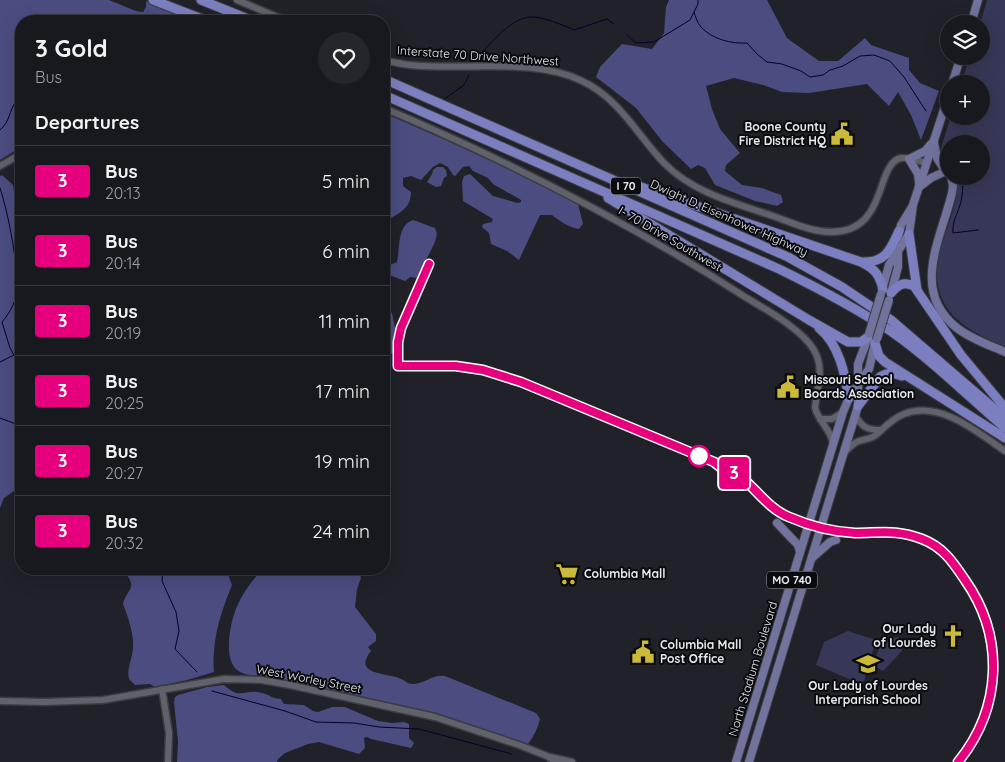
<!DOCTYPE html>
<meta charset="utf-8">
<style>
body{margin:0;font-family:Quicksand,sans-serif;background:#25262c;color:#f1f3f6;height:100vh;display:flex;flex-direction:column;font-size:19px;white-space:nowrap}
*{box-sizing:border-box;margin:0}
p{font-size:16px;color:#9fa0a4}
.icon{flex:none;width:28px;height:28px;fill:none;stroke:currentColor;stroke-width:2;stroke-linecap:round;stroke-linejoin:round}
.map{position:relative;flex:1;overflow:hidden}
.panel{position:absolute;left:15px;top:15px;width:375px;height:560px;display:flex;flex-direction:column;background:#18191f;border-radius:20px;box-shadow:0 5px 20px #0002,0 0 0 1px #36383d}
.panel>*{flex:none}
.badge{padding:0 10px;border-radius:4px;font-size:18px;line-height:32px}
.tools{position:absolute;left:940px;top:15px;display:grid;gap:10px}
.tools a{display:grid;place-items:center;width:50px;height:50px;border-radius:50%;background:#18191f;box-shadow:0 5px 20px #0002,0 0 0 1px #36383d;font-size:25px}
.map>.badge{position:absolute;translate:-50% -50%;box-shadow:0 0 0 2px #fff}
h2{padding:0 20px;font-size:19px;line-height:45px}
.round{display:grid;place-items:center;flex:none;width:52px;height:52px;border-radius:26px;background:#25262c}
.summary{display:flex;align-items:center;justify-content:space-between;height:85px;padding:0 20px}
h1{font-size:24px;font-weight:700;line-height:38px}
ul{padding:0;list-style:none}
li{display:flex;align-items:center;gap:15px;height:70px;padding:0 20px;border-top:1px solid #36383d}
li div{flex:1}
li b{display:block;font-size:19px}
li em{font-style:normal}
li .badge{min-width:55px;font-weight:700;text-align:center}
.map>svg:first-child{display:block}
.green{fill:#373857}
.forest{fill:#4b4c80}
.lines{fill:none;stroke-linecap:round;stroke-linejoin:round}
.stream{stroke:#070029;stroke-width:1}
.minor-casing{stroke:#3b3b42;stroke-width:9}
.major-casing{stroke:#3b3b42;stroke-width:10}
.highway-casing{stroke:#3b3b42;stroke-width:11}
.minor{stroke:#60616a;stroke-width:6}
.major{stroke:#71739d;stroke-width:8}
.highway{stroke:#7c7fbf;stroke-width:9}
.major-bridge-casing{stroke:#3b3b42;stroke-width:10;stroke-linecap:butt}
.major-bridge{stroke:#71739d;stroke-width:8}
.line-casing{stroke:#fff;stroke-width:11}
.line{stroke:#e6007e;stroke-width:8}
.stop-dot{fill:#fff;stroke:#e6007e;stroke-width:2.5}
.labels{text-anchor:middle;stroke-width:4;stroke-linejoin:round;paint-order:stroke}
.shield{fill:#0a0b0e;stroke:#a6a7ac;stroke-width:1}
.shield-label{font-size:11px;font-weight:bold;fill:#e9eaf0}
.street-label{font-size:12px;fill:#e9eaf0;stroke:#0a0b0e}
.poi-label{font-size:12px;font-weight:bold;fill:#e9eaf0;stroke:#0a0b0e;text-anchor:start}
</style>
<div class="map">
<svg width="1005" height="762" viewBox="0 0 1005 762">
<rect width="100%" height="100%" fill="#202129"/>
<g class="green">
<path d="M987 0H1005V347C968 331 933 313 937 265 938 251 949 225 953 210 956 199 960 186 954 176H981V144H949V169L947 166 937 161 951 116H981V84H961L970 56H981V24H980Z"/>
<path d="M848 631 876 640 864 681 859 683 816 665 824 642Z"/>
<path d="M897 637 902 639 905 644 901 652 883 671 874 666C877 651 880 640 897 637Z"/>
</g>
<g class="forest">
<path d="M0 0H109L136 11 143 12 146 7V2L149 1 191 19V21H21V147L0 160Z"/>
<path d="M669 0H767L787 38 819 61H838L865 38 871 45 909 58V70L920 83 939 91 921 140 911 115 898 92 889 106 867 84 809 93 782 92 763 85 734 78 706 86 712 109 720 129 740 153 726 165 725 171 742 185 762 188 781 195 783 202 777 206 755 201 715 185 705 168 698 165 691 169 662 141 636 108 596 77 600 67 622 44 652 49 664 33 666 7Z"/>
<path d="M384 113 500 164 566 196 578 204 583 224 579 229C572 229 558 220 552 215H540L519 260 507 251 491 244 489 233 482 227 483 224 492 222 493 219 463 201 462 182 464 176 470 174 493 196 518 203 521 202V200L493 184 488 178 473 171 469 166 463 167 455 176 453 175 448 167 440 163 433 167 421 180 411 176 403 178V186L411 192C411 208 400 213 387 220L384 228Z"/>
<path d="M437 167H443L446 170 447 176 444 178 441 186 436 187 427 182 432 174 433 170Z"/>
<path d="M2 175 13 185 15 197 21 206V484L16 486 14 491 4 498 0 508V176Z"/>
<path d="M413 220 435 228 437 234 435 242 417 278 410 277 405 281 387 274 384 275V257L385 258V264L390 265 397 262C400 248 397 225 413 220Z"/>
<path d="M384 308 392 313 397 338 393 353 384 357Z"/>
<path d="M126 569H226L232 585C220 615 212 639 214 672L187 680 155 687 150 684 135 685 129 679C127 670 130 664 132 655 136 640 129 619 123 604 126 590 138 589 126 574Z"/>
<path d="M263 569H359L361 578 357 589 355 607 376 634V641L368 647 371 651C351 676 390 673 401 679 405 680 407 684 412 684 424 684 433 674 445 676L536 713 540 719C538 728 534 736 528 744L436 713 264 676C254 675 242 676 235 668 223 654 231 619 238 604 244 591 253 579 263 569Z"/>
<path d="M224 685C241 701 245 688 262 693 271 695 270 698 281 699L284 704 304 705 313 711 318 712 332 707H345L378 721 392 723 404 722 409 724V738L414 743 411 748 371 739 367 737 364 738 365 748 359 754 319 742 308 744 285 753 278 759 277 762H177L178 742 174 702 175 697 178 695 207 687Z"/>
</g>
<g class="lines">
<g class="stream">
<path d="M694 12C696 17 697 23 701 27 712 39 731 44 747 43L757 54 767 62 782 64 801 71 810 77 823 75 830 70 843 66 860 56 874 55 890 61 904 77 926 111"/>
<path d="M626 34 636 43 654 42 690 20 698 4V0"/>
<path d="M478 58C489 44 509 20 529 17 543 16 562 25 574 30L607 19 614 24"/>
<path d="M443 100 464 85 469 75"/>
<path d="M0 130C10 122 9 111 16 101L21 100"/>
<path d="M962 176C963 186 963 195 960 205 957 215 952 222 953 233L978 230"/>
<path d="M0 188C8 212 20 271 16 295 15 304 8 315 2 322L10 348 14 355 0 362"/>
<path d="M0 418 21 426"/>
<path d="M163 569 162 581 176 612 179 631 175 649 197 672"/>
<path d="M212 691 285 711 316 722 354 723 379 727 419 729 512 754"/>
</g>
<defs>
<g id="minor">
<path d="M237 0 287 21"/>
<path d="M384 60C392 62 401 64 410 65 464 71 533 57 582 81 619 98 638 136 665 164 694 193 735 203 773 216 788 221 804 229 820 231 890 241 873 164 901 158 909 157 919 161 927 163"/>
<path d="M384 108C508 161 628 222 742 295 763 308 801 328 814 350 825 369 817 388 815 408 819 422 831 430 833 443"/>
<path d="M0 166 21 154"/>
<path d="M855 415C862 427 867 430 880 430"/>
<path d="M820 419H832L843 412"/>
<path d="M844 453C849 448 853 443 859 441 865 439 872 439 877 434 885 427 893 418 904 414 940 400 977 432 1005 451"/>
<path d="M162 689 169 733 168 762"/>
<path d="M0 701 44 702 103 700 224 679 262 680 290 685 435 717 519 745 547 756 556 762"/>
<path d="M550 757 572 762"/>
</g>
<g id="major">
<path d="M971 24 978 0"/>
<path d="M952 84 961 56"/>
<path d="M934 143 937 158 944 169"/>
<path d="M951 176 953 186 952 193C941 239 910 291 957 328 971 339 989 345 1005 352"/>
<path d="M919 183 918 174 909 159 925 151 931 144"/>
<path d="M919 187 931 178 946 171"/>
<path d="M898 237 901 225 912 207"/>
<path d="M882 290 889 265 909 234 913 205 949 94"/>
<path d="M891 293 898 267V251"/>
<path d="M777 523 798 545 800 552"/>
<path d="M812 558 830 542 836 540"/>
<path d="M736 762 843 412 849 398 869 369 875 343"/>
<path d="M749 762 858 406V364L869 335"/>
</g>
<g id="highway">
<path d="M153 0 207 21"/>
<path d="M201 0 253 21"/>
<path d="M384 79 788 257 842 287 891 320 1005 418"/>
<path d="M384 95 779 269C818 288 856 308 892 332 932 360 968 396 1005 428"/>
<path d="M641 187 861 262C875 269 879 274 883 289"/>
<path d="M608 198 809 320 848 342H861L868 337"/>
<path d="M909 234 917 290"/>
<path d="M864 262C886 262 890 250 899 231"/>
<path d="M891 293C898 285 903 281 914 286L961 355 1005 408"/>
<path d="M819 328C839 344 845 374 849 398"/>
<path d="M875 343 879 356 885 362 1005 438"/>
<path d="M858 406 880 377C888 372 893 373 902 376"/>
</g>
</defs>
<use href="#minor" class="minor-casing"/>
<use href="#major" class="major-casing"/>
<use href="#highway" class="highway-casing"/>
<use href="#minor" class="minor"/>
<use href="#major" class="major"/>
<use href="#highway" class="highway"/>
<defs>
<g id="major-bridge">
<path d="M869 334 881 294"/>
<path d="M877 339 889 300"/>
</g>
</defs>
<use href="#major-bridge" class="major-bridge-casing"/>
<use href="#major-bridge" class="major-bridge"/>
</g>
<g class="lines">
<defs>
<path id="line" d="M429 264 401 328 398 342V366H456L483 370 521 382 714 462C718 465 722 469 726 471 731 473 736 473 740 476 756 489 769 509 789 517 810 526 833 532 855 533 881 533 896 529 922 539 943 547 953 562 965 580 1005 637 1002 708 958 762"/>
</defs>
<use href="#line" class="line-casing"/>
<use href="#line" class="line"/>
</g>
<defs>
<symbol id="civic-bare" viewBox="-9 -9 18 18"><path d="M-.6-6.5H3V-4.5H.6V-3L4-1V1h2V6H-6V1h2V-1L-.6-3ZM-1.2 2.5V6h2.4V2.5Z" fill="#cbba39" stroke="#0a0b0e" stroke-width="2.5" paint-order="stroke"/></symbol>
<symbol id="supermarket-bare" viewBox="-9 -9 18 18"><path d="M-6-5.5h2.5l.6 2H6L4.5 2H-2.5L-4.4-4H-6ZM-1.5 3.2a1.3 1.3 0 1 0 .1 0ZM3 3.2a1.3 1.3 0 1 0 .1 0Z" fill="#cbba39" stroke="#0a0b0e" stroke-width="2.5" paint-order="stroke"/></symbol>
<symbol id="church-bare" viewBox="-9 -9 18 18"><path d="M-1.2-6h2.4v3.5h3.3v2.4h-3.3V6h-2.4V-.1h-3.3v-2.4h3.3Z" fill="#cbba39" stroke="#0a0b0e" stroke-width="2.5" paint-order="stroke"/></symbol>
<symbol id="school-bare" viewBox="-9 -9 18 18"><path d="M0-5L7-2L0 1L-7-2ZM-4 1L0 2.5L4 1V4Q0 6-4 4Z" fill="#cbba39" stroke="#0a0b0e" stroke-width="2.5" paint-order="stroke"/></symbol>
</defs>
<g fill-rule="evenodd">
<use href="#civic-bare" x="826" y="118" width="32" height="32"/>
<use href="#civic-bare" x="772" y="371" width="32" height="32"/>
<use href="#supermarket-bare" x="551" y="558" width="32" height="32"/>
<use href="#church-bare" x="937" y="620" width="32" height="32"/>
<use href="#civic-bare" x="627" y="636" width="32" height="32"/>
<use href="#school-bare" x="852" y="648" width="32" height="32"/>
</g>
<circle class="stop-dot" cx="699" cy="456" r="10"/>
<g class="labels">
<g class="shield">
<rect x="611" y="177.5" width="30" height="17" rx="4"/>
<rect x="767" y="571.5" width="50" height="17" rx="4"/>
</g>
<g class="shield-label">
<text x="626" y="190">I 70</text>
<text x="792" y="584">MO 740</text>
</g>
<g class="street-label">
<text transform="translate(478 56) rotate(4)" y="4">Interstate 70 Drive Northwest</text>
<text transform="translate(729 218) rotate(24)" y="4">Dwight D. Eisenhower Highway</text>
<text transform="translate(670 239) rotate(30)" y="4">I- 70 Drive Southwest</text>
<text transform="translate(753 669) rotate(-73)" y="4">North Stadium Boulevard</text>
<text transform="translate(309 679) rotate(11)" y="4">West Worley Street</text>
</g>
<g class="poi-label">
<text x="826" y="131" text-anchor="end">Boone County<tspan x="826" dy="14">Fire District HQ</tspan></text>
<text x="804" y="384">Missouri School<tspan x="804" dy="14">Boards Association</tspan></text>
<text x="584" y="578">Columbia Mall</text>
<text x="936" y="633" text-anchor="end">Our Lady<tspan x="936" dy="14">of Lourdes</tspan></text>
<text x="660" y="649">Columbia Mall<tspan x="660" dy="14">Post Office</tspan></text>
<text x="868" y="690" text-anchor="middle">Our Lady of Lourdes<tspan x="868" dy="14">Interparish School</tspan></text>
</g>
</g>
</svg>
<div class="tools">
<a><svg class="icon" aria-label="layers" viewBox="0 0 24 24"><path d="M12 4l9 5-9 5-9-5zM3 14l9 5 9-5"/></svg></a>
<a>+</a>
<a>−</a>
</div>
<b class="badge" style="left:734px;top:473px;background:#e6007e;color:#fff">3</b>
<section class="panel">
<div class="summary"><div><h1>3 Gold</h1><p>Bus</p></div><a class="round"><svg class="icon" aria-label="heart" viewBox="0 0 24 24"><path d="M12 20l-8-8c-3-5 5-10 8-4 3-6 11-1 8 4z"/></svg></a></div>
<h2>Departures</h2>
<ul>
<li><span class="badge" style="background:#e6007e;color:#fff">3</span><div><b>Bus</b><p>20:13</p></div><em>5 min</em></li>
<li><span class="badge" style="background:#e6007e;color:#fff">3</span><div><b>Bus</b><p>20:14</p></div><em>6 min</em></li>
<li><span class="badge" style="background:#e6007e;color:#fff">3</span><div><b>Bus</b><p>20:19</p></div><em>11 min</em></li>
<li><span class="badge" style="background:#e6007e;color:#fff">3</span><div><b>Bus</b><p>20:25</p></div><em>17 min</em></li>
<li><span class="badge" style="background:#e6007e;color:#fff">3</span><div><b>Bus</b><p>20:27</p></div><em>19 min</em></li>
<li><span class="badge" style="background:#e6007e;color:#fff">3</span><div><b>Bus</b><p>20:32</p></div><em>24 min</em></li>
</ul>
</section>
</div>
